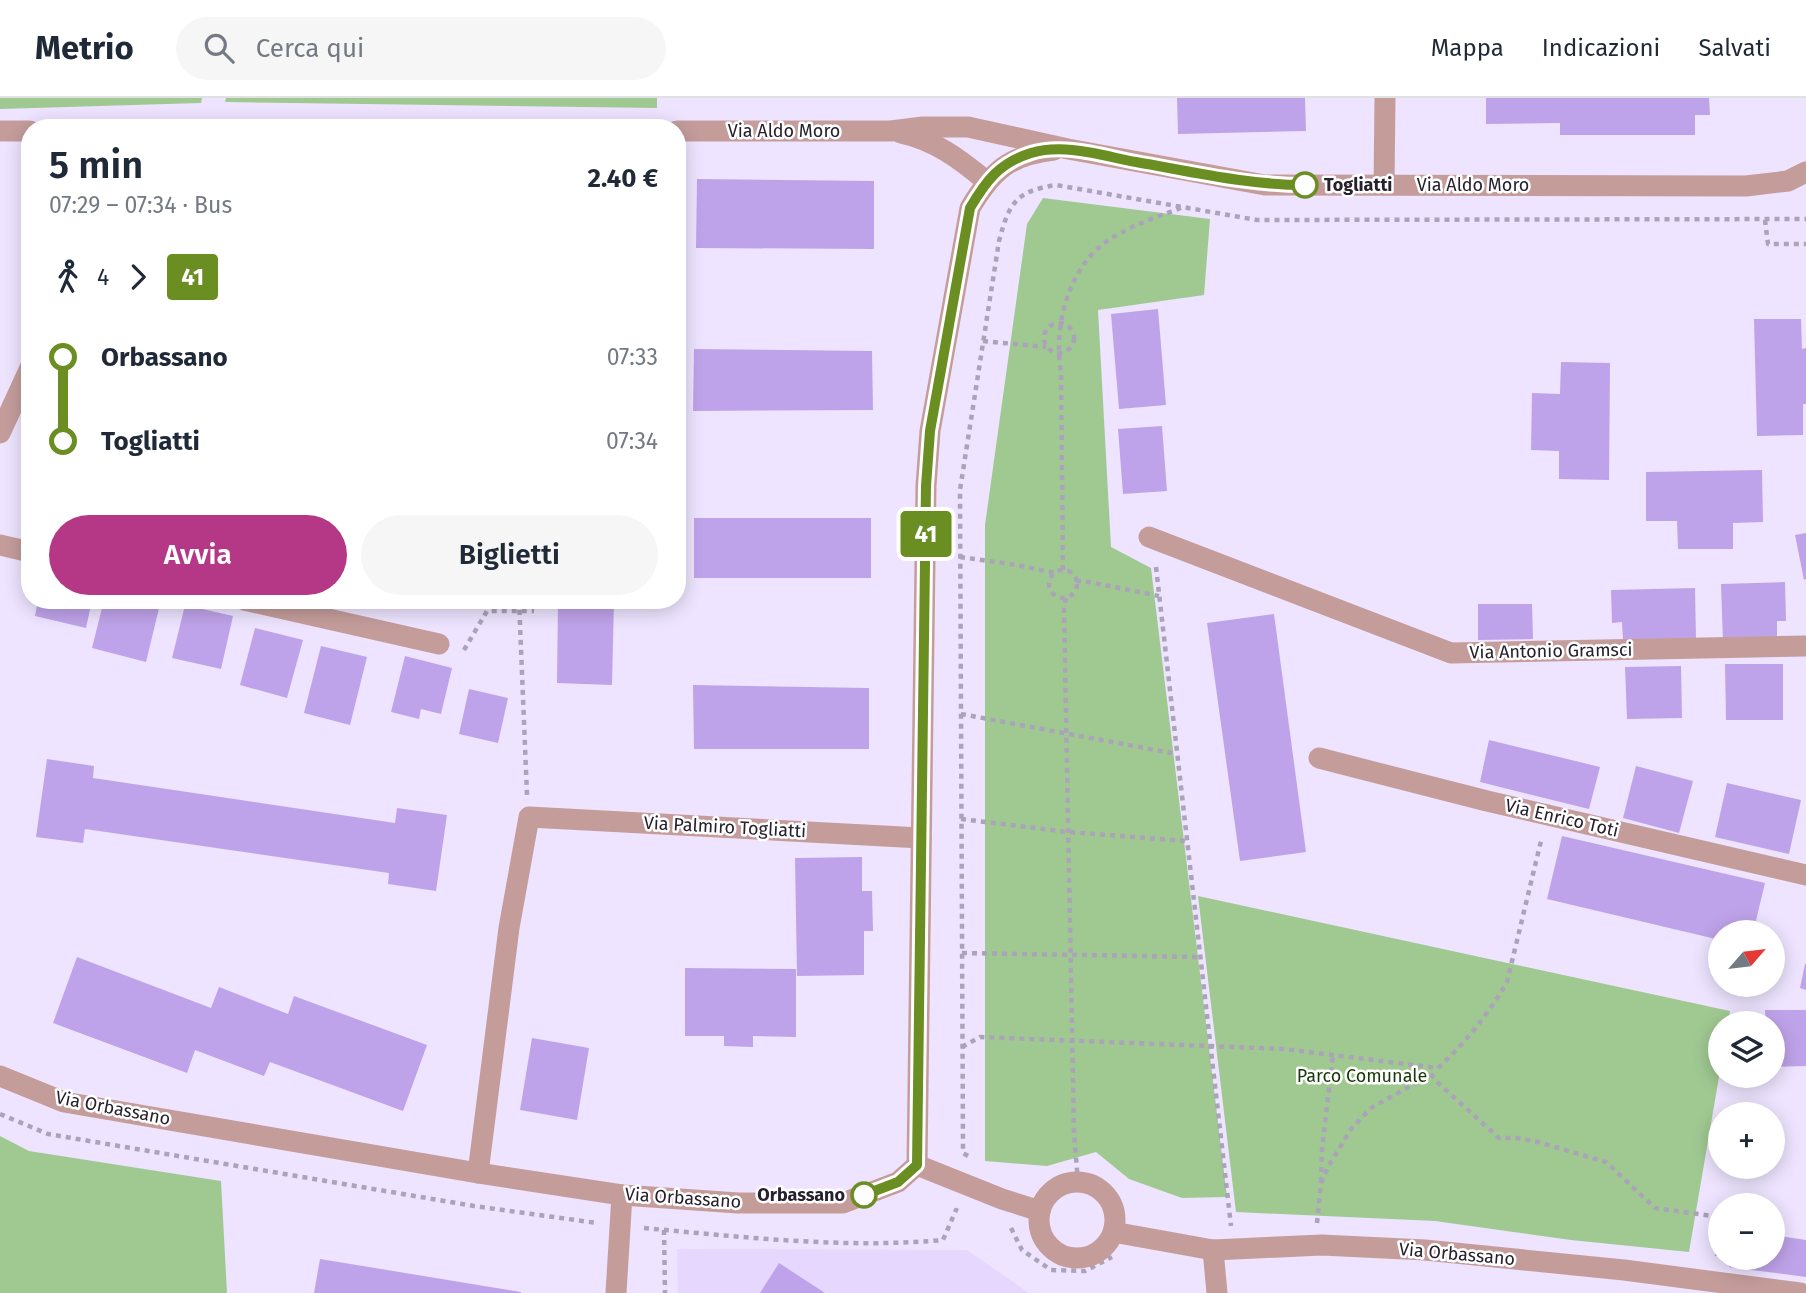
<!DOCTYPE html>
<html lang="it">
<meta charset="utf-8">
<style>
body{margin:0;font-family:"Fira Sans",sans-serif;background:#f6f6f7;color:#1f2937;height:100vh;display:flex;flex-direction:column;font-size:26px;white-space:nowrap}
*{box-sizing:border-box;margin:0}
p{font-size:23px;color:#747a83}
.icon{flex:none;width:38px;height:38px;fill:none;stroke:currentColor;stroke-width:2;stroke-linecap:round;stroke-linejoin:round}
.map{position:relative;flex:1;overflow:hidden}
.details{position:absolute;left:21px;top:21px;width:665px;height:490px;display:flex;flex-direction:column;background:#fff;border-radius:28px;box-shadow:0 4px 18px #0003}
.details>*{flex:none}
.badge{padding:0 14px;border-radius:5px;font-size:24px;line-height:46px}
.needle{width:46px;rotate:62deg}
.tools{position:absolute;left:1708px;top:822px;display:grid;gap:14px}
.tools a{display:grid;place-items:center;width:77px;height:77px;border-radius:50%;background:#fff;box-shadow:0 4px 18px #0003;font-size:35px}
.map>.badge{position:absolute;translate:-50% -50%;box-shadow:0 0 0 4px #fff}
.legs{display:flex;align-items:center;gap:10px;height:77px;padding:0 28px;font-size:23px}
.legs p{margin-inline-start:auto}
.headline{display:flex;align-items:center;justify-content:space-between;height:119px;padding:0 28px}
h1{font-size:38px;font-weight:600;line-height:52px}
.action{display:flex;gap:14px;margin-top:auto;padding:14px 28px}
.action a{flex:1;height:80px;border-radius:42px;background:#b53887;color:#fff;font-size:28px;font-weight:600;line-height:80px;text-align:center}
.action a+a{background:#f6f6f7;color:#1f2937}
ul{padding:0 28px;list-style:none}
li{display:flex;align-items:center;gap:24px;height:84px;font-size:26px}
li i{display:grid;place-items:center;width:10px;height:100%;margin:0 9px;background:currentColor}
li i::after{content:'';width:18px;height:18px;margin:-9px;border:5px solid;border-radius:50%;background:#fff}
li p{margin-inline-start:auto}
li:first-child i{background:linear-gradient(#0000 50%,currentColor 0)}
li:last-child i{background:linear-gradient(currentColor 50%,#0000 0)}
header{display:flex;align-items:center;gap:42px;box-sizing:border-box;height:98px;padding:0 35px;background:#fff;border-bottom:2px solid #e0e1e3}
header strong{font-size:33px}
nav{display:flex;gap:38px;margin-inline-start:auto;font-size:24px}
.search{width:490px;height:63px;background:#f6f6f7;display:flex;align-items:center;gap:18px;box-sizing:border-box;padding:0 24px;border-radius:38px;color:#747a83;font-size:26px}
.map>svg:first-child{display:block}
.built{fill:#e6d7ff}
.green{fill:#a0c992}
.building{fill:#bfa3ea}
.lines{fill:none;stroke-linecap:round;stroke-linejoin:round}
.path{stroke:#aba3b9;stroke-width:4.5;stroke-dasharray:5 5;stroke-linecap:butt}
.minor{stroke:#c49d9b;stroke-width:21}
.line-1-casing{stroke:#fff;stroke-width:16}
.line-1{stroke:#6b8e23;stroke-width:10}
.stop-1-dot{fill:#fff;stroke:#6b8e23;stroke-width:3.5}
.labels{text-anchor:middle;stroke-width:5;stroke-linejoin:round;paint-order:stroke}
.street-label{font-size:18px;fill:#26212d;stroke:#fff}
.stop-label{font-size:18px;font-weight:bold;fill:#26212d;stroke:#fff;text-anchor:start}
.park-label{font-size:18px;fill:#18380b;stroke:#fff}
</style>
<header>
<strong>Metrio</strong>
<div class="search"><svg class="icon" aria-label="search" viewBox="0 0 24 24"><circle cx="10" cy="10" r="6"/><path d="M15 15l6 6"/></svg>Cerca qui</div>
<nav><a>Mappa</a><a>Indicazioni</a><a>Salvati</a></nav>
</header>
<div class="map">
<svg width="1806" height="1195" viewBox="0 0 1806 1195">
<rect width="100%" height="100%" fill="#eee4ff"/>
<path class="built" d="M677 1151 967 1152 1029 1195H678Z"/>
<g class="green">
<path d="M0 0H202L201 5 0 11Z"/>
<path d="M226 0H657V10L225 4Z"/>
<path d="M1043 100 1210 121 1204 197 1098 212 1111 449 1151 470 1227 1099 1182 1100 1129 1081 1096 1054 1047 1068 985 1063V427L1027 126Z"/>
<path d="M1198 798 1730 913 1728 926H1720V973L1689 1154 1571 1142 1435 1123 1236 1114Z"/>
<path d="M0 1038 29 1053 221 1083 227 1195H0Z"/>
</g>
<g class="building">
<path d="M1177 0H1305L1306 33 1178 36Z"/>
<path d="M1486 0H1709L1710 17H1695V37H1560V25L1486 26Z"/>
<path d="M697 81 874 83V151L696 150Z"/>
<path d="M1158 211 1166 307 1119 311 1111 216Z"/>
<path d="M1754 221H1801L1802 251 1806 250V306H1803V337L1757 338Z"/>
<path d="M694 251 872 253 873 312 693 313Z"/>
<path d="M1561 264 1610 265 1609 382 1559 381V353L1531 352 1532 295 1560 296Z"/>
<path d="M1162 328 1167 393 1123 396 1118 331Z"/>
<path d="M1762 372 1763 424 1733 425V451H1678L1677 423H1646V374Z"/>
<rect x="694" y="420" width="177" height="60"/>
<path d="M1806 435V481L1804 482 1795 437Z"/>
<path d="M1785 484 1786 523H1777V543L1723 545 1721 486Z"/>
<path d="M1695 490 1696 541 1623 542 1622 524 1612 525 1611 492Z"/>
<path d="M38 502H92L86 530 35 518Z"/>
<path d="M104 502H161L146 564 92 550Z"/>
<path d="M558 502H614L612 587 557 585Z"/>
<path d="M1478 506H1532L1533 541 1478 542Z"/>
<path d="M185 507 233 518 221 571 172 560Z"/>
<path d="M1274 516 1306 754 1240 763 1207 525Z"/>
<path d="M255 530 303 542 287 600 240 587Z"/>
<path d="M321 548 367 559 350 627 304 615Z"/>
<path d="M405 558 452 570 441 616 421 611 419 621 391 614Z"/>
<path d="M1725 566H1783V622H1726Z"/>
<path d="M1681 568 1682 620 1627 621 1625 569Z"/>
<path d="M693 587 869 590V651H694Z"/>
<path d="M469 591 508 600 498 645 459 636Z"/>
<path d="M1489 642 1600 669 1589 711 1480 684Z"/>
<path d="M47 661 94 668 93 680 395 725 397 710 447 717 436 793 388 786 389 775 85 731 83 745 36 739Z"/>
<path d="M1636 668 1693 683 1679 735 1623 720Z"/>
<path d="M1727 685 1801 702 1789 756 1715 739Z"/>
<path d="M1562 738 1765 785 1753 835H1720V842L1547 801Z"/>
<path d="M862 759V793H872L873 833H864V877L797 878 795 760Z"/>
<path d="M77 859 211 910 219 889 288 916 294 898 427 947 403 1013 270 964 264 978 195 952 187 975 53 925Z"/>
<path d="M1805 866H1806V892L1800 890Z"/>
<path d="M685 870 796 871V939L753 938V949L724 948V938H685Z"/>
<path d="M1765 912H1806V968L1773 969V926H1766Z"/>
<path d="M532 940 589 950 577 1022 520 1012Z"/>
<path d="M1773 1137 1806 1142V1179L1729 1169 1730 1160H1773Z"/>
<path d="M320 1161 521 1194V1195H314Z"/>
<path d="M779 1165 825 1195H760Z"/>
</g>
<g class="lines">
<g class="path">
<path d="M1765 122 1768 146H1806"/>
<circle cx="1059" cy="240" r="15"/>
<path d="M983 243 1046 249"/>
<path d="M960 459 1017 467 1055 475"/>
<path d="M1156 469 1231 1128"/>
<path d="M1063 472 1061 274C1053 230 1068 170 1107 143 1130 128 1156 119 1181 110"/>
<circle cx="1063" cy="486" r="14"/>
<path d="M1076 483H1084L1159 498"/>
<path d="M1066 500 1064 510 1074 1035 1078 1084"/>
<path d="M519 502 527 697"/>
<path d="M464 552 487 513H534"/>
<path d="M961 616 1177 656"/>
<path d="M961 721 1068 734 1186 743"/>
<path d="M962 855 1199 859"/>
<path d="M962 949 980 939 1284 951 1438 970C1465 945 1488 917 1507 884L1541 743 1539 742"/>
<path d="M1431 976 1437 984 1499 1040H1518L1538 1044 1606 1064 1655 1110 1720 1119"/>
<path d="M0 1016 48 1036 474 1108 597 1125"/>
<path d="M968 1058 963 1055 960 392 999 143C1009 106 1015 93 1056 87L1257 122 1806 121"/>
<path d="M1321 1084 1322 1051 1333 957"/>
<path d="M1317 1125 1321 1085 1328 1069 1351 1031 1371 1010 1432 976"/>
<path d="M644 1130C743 1139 844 1151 943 1142L956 1112 958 1113"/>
<path d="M1011 1130 1022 1152 1051 1172 1085 1173 1112 1159"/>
<path d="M664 1132 665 1195"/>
<path d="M1717 1158 1720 1132"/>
</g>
<g class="minor">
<path d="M0 33H30"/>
<path d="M677 33H891L923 29H968L1068 51 1265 87 1746 88 1788 83 1806 74"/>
<path d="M901 35C934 42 960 61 986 83"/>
<path d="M1384 87 1385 0"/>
<path d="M0 335 30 270"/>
<path d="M1149 439 1451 555 1806 548"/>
<path d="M0 447 30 454"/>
<path d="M244 502 439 546"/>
<path d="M1319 660 1487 703 1806 777"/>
<path d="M0 978 64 1004 478 1075 622 1097 738 1105H843L898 1084 917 1067"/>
<path d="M917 1067 926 388 930 333 970 110C992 73 1009 57 1054 52"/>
<path d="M917 1067 1002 1101 1040 1113"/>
<path d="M478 1075 509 830 529 719 921 740"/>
<circle cx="1077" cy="1122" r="38"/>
<path d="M1113 1134 1213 1152 1322 1147 1425 1152 1624 1172 1800 1195"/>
<path d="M1213 1152 1217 1195"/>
<path d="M616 1195 622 1097"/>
</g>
</g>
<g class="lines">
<defs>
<path id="line-1" d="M864 1097 898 1084 917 1067 926 388 930 333 970 110C986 83 999 65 1031 55 1065 45 1103 58 1136 64 1193 74 1248 87 1305 87"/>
</defs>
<use href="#line-1" class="line-1-casing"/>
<use href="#line-1" class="line-1"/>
</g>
<g class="stop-1-dot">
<circle cx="1305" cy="87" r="12"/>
<circle cx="864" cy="1097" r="12"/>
</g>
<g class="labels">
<g class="street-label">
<text x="784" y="39">Via Aldo Moro</text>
<text x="1473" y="93">Via Aldo Moro</text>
<text transform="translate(1551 553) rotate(-1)" y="6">Via Antonio Gramsci</text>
<text transform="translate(1562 720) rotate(13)" y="6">Via Enrico Toti</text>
<text transform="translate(725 729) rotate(3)" y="6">Via Palmiro Togliatti</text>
<text transform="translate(113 1010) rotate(11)" y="6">Via Orbassano</text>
<text transform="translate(683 1100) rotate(4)" y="6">Via Orbassano</text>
<text transform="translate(1457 1156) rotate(5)" y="6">Via Orbassano</text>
</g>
<g class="stop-label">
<text x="1324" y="93">Togliatti</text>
<text x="845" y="1103" text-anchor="end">Orbassano</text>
</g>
<g class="park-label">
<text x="1362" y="984">Parco Comunale</text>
</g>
</g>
</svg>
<div class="tools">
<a><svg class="needle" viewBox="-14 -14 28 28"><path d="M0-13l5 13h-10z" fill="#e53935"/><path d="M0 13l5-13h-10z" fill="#747a83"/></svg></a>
<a><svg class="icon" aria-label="layers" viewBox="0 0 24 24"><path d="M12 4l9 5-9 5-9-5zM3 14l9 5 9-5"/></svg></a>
<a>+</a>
<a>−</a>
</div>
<b class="badge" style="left:926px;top:436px;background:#6b8e23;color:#fff">41</b>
<section class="details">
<div class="headline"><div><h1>5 min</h1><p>07:29 – 07:34 · Bus</p></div><b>2.40 €</b></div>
<div class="legs"><svg class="icon" aria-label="walk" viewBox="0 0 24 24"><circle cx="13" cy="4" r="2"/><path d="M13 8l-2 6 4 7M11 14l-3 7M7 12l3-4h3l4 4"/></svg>4<svg class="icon" aria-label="forward" viewBox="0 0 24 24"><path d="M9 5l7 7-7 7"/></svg><b class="badge" style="background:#6b8e23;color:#fff">41</b></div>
<ul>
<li><i style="color:#6b8e23"></i><b>Orbassano</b><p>07:33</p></li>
<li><i style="color:#6b8e23"></i><b>Togliatti</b><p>07:34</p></li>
</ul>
<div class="action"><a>Avvia</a><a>Biglietti</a></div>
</section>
</div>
